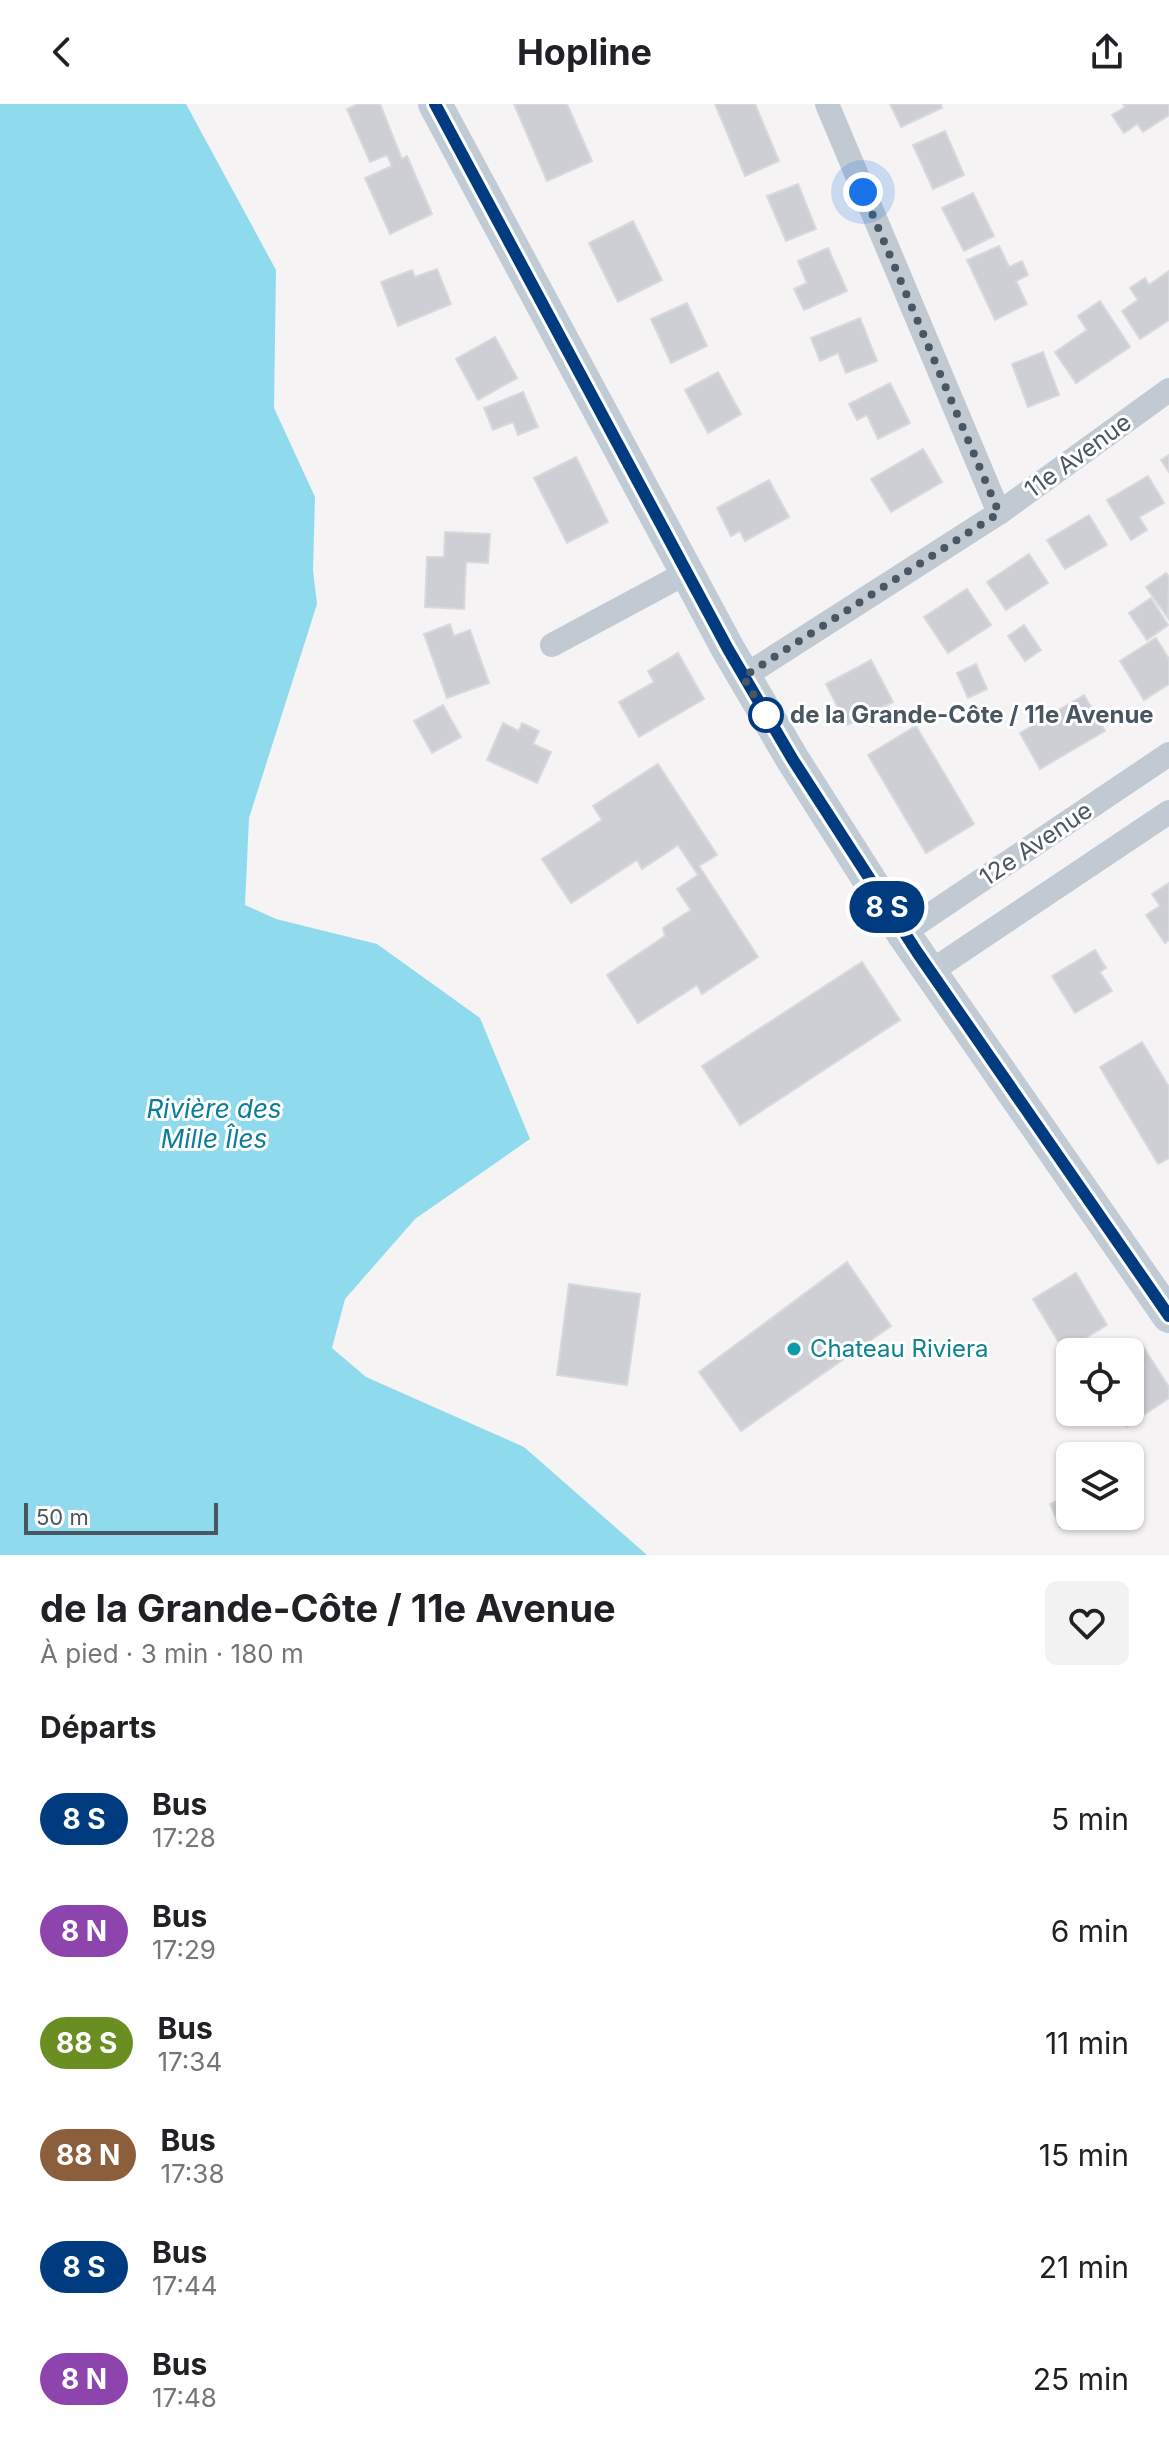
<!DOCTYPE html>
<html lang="fr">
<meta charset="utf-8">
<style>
body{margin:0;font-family:Inter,sans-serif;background:#f2f2f2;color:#202124;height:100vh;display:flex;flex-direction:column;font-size:30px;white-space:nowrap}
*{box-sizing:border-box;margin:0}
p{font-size:26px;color:#757577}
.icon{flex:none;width:44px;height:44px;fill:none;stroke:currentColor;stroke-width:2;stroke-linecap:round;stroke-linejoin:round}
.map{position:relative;height:1451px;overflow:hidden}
.drawer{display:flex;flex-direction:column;background:#fff;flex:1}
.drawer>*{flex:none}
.badge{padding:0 16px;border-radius:26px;font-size:28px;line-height:52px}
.fabs{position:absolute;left:1056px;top:1234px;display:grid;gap:16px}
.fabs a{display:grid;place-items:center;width:88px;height:88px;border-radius:12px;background:#fff;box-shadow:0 2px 6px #0004;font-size:40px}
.scale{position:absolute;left:24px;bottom:20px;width:194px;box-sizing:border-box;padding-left:8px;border:4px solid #4a5661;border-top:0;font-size:22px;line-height:28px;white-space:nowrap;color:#4a5661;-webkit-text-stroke:6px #fff;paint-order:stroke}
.you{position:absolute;width:40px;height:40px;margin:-20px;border:6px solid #fff;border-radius:50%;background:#1a73e8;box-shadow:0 0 0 12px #1a73e833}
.map>.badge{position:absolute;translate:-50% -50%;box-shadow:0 0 0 4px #fff}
h2{padding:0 40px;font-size:30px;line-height:72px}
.round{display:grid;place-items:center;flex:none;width:84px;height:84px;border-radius:12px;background:#f2f2f2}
.summary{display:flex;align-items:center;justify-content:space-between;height:136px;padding:0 40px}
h1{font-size:38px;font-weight:700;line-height:60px}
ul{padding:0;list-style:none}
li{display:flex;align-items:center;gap:24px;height:112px;padding:0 40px}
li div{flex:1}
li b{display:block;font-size:30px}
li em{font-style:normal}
li .badge{min-width:88px;font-weight:700;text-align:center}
header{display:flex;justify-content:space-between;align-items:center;height:104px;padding:0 40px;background:#fff;font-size:36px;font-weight:700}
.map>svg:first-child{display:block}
.water{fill:#90daee}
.building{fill:#cdcfd5;stroke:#d7d9de;stroke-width:2}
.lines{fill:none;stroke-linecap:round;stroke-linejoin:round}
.street{stroke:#c1cad2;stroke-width:24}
.secondary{stroke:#c1cbd6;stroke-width:34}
.line-casing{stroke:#fff;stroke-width:18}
.line{stroke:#003b80;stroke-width:12}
.walk{stroke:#4a5661;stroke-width:8;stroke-dasharray:0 14.4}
.stop-dot{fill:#fff;stroke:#003b80;stroke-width:4}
.culture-dot{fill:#0f9aa8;stroke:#fff;stroke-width:3}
.labels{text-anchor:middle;stroke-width:6;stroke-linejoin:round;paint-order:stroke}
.street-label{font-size:24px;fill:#4a5661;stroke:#fff}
.stop-label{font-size:24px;font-weight:bold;fill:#4a5661;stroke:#fff;text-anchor:start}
.culture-label{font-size:24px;fill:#0d838f;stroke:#fff;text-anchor:start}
.water-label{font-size:26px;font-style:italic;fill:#0c7c9b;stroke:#fff}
</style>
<header><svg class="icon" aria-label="back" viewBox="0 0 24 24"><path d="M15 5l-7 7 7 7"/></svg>Hopline<svg class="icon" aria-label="share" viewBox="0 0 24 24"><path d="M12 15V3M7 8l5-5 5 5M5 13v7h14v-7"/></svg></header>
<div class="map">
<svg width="1169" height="1451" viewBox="0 0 1169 1451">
<rect width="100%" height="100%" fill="#f5f3f3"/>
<path class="water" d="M0 0H186L276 166 274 304 315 393 313 466 317 500 249 714 245 801 276 815 377 840 480 914 530 1035 415 1115 345 1195 332 1244 366 1273 524 1343 647 1451H0Z"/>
<g class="building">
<path d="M358 0H380L402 55 407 52 432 110 390 130 365 74 392 62 387 51 370 58 347 5Z"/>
<path d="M514 0H567L592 57 547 77Z"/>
<path d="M715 0H755L779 57 745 72Z"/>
<path d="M890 0H941L942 4 901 23Z"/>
<path d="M1123 0H1169V11L1143 28 1137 20 1124 29 1112 11 1125 3Z"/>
<path d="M945 27 964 71 933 85 913 41Z"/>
<path d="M798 80 816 125 786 137 767 92Z"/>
<path d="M973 89 994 132 964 147 942 104Z"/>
<path d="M633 117 662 176 618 198 589 139Z"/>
<path d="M999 142 1009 163 1022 157 1028 171 1016 177 1027 200 995 216 967 156Z"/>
<path d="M828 144 847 187 804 206 794 185 807 179 798 157Z"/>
<path d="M437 165 451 200 398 222 381 178 412 166 415 173Z"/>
<path d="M1169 167V216L1140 235 1122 207 1138 196 1130 184 1145 174 1149 181Z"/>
<path d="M1100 197 1130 243 1076 279 1055 248 1087 226 1078 212Z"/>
<path d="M687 199 707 242 671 259 651 215Z"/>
<path d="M860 214 877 257 846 269 838 249 820 257 811 234Z"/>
<path d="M495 233 517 274 478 296 456 255Z"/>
<path d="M1043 248 1059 291 1028 303 1012 260Z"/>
<path d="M718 268 741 310 708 329 685 286Z"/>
<path d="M890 279 910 319 878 335 867 311 857 316 849 300Z"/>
<path d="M523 288 538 323 518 331 513 318 493 326 484 304Z"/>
<path d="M923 345 942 378 891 408 871 375Z"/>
<path d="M1169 351V368L1161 356Z"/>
<path d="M576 353 608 418 567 439 534 374Z"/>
<path d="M1148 372 1164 399 1139 413 1147 426 1131 436 1107 396Z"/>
<path d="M769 376 789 413 745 437 740 427 731 432 717 404Z"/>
<path d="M1089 411 1107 441 1065 465 1047 436Z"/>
<path d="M445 428 490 430 488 459 466 458 464 505 425 503 427 453H444Z"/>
<path d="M1029 450 1048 479 1006 506 987 478Z"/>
<path d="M1166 469 1169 473 1168 514 1146 483Z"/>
<path d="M967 485 991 521 948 549 924 513Z"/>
<path d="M1151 494 1168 521 1147 536 1129 509Z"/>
<path d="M450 520 454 532 470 526 489 579 447 594 424 530Z"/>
<path d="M1024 521 1041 546 1025 557 1008 532Z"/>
<path d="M1156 534 1169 555V580L1144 596 1120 557Z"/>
<path d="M678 549 704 595 639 633 619 598 654 578 648 567Z"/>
<path d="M871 556 893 598 847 621 826 580Z"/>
<path d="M976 560 987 585 968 594 957 569Z"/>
<path d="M1084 591 1105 627 1040 665 1020 629Z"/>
<path d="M443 601 461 633 432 649 414 617Z"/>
<path d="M503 619 519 627 522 619 539 627 533 640 551 648 537 679 487 656Z"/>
<path d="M916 622 974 720 926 749 868 651Z"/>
<path d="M658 660 717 751 699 762 758 853 702 890 697 881 638 919 607 871 665 832 663 824 691 806 677 785 698 771 678 741 642 765 637 756 571 799 542 755 602 716 593 702Z"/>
<path d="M1169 779V836L1165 839 1146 811 1160 802 1152 790Z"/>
<path d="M1095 846 1106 864 1100 868 1112 887 1075 909 1052 872Z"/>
<path d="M862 858 900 916 740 1021 702 962Z"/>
<path d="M1142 938 1169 983V1054L1158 1060 1100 963Z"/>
<path d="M847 1158 891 1222 741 1327 699 1268Z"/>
<path d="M1076 1169 1107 1221 1064 1247 1033 1195Z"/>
<path d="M569 1180 640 1190 627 1281 557 1271Z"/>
<path d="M1142 1241 1169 1283V1294L1127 1322 1118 1308H1130V1248Z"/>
<path d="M1070 1391V1412H1086L1060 1423 1050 1400Z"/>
</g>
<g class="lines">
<g class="street">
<path d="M827 0 999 409"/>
<path d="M552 541 686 469"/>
<path d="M743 573 999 409 1169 286"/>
<path d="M903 829 1169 650"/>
<path d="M930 868 1169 708"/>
</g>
<path class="secondary" d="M435 0 728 545 793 656 903 829 1169 1212"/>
</g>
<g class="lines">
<defs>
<path id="line" d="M435 0 728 545 793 656 917 848 1169 1212"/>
</defs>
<use href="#line" class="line-casing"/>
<use href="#line" class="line"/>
<path class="walk" d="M766 611 767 613 743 573 999 409 863 88"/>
</g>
<circle class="stop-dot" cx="766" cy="611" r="16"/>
<circle class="culture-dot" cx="794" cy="1245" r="8"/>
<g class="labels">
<g class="street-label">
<text transform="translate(1078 352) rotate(-36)" y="8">11e Avenue</text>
<text transform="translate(1036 740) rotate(-34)" y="8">12e Avenue</text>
</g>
<g class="stop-label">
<text x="790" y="619">de la Grande-Côte / 11e Avenue</text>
</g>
<g class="culture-label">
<text x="810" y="1253">Chateau Riviera</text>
</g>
<g class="water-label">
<text x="214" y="1014">Rivière des<tspan x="214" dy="30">Mille Îles</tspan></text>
</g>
</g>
</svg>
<div class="fabs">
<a><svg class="icon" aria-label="locate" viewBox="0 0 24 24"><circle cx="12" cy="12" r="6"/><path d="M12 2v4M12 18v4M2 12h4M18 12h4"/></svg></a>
<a><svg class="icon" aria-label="layers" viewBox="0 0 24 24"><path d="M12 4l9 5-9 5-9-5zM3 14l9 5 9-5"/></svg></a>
</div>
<div class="scale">50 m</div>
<div class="you" style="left:863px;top:88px"></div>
<b class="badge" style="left:887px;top:803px;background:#003b80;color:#fff">8 S</b>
</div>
<section class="drawer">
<div class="summary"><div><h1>de la Grande-Côte / 11e Avenue</h1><p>À pied · 3 min · 180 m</p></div><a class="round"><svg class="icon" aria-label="heart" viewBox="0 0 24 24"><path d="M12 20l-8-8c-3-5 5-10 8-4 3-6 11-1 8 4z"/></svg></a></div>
<h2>Départs</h2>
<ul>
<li><span class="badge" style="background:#003b80;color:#fff">8 S</span><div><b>Bus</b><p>17:28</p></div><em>5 min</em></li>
<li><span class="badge" style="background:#8e44ad;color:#fff">8 N</span><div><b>Bus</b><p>17:29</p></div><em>6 min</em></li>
<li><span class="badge" style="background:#6b8e23;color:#fff">88 S</span><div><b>Bus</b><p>17:34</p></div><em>11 min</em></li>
<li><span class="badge" style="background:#8b5e3c;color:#fff">88 N</span><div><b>Bus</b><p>17:38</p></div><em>15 min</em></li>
<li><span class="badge" style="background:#003b80;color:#fff">8 S</span><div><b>Bus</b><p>17:44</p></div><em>21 min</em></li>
<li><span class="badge" style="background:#8e44ad;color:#fff">8 N</span><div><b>Bus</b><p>17:48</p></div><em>25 min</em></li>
</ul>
</section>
